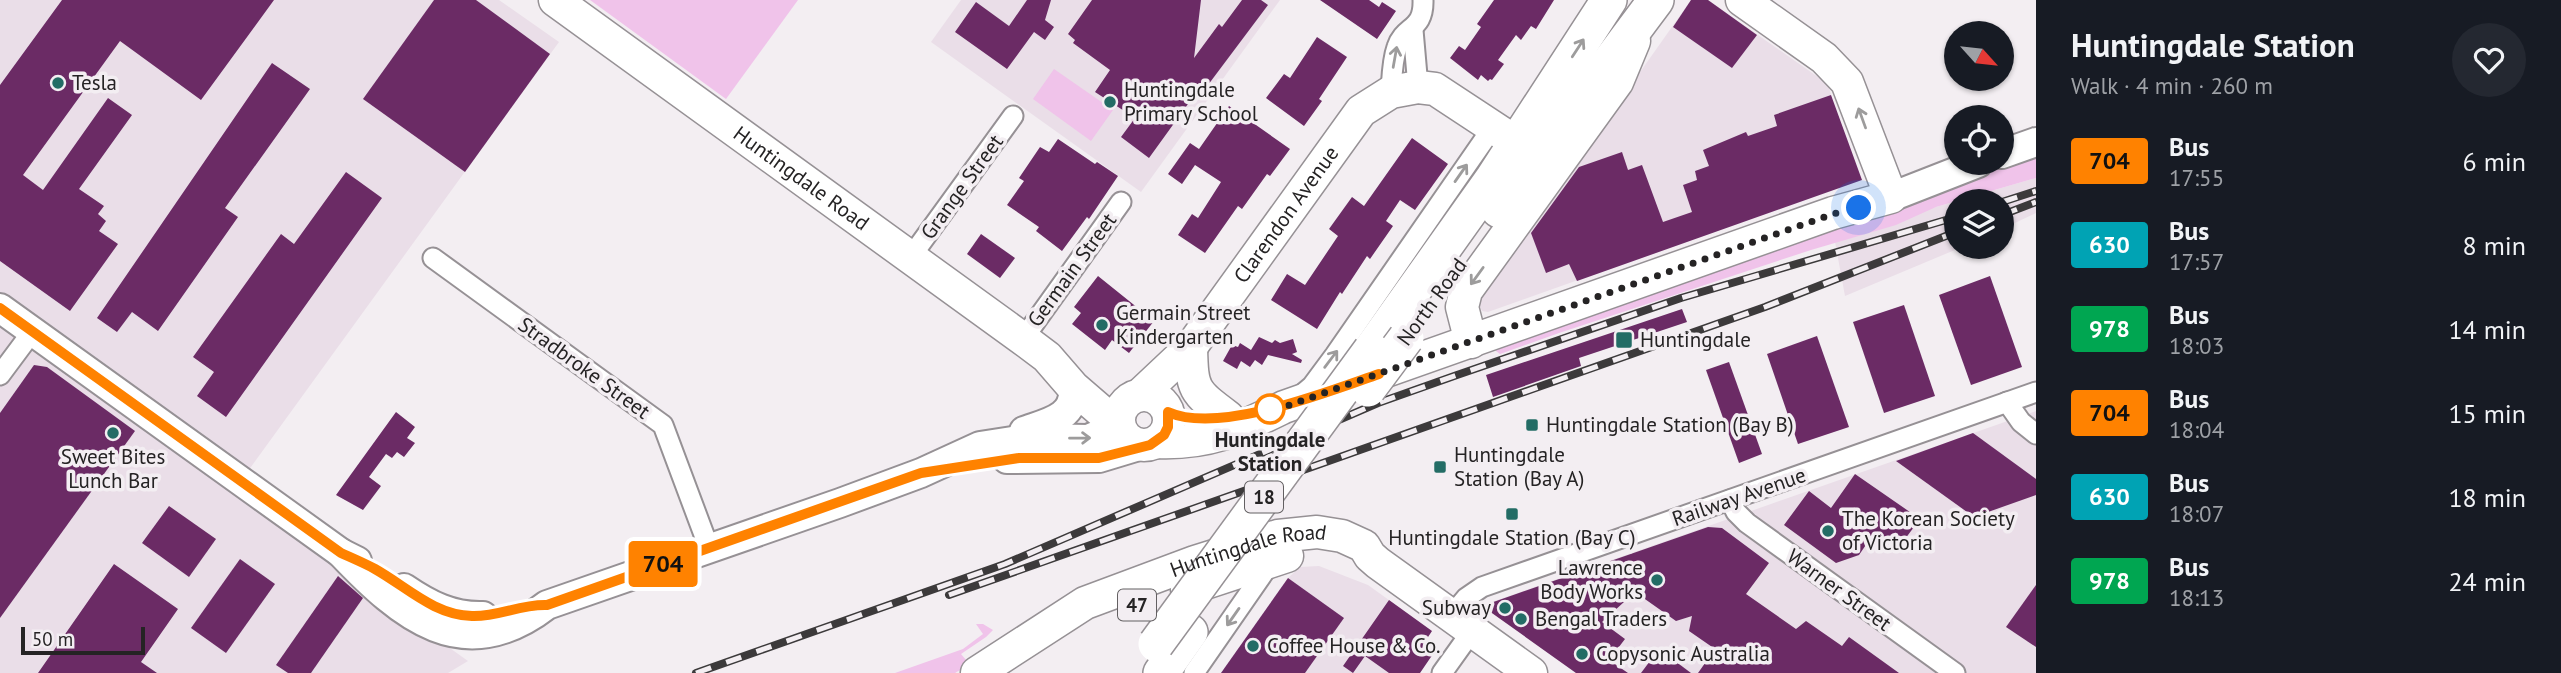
<!DOCTYPE html>
<meta charset="utf-8">
<style>
body{margin:0;font-family:"PT Sans",sans-serif;background:#242831;color:#f1f3f6;height:100vh;display:flex;flex-direction:column;font-size:26px;white-space:nowrap}
*{box-sizing:border-box;margin:0}
p{font-size:23px;color:#9ea1a6}
.icon{flex:none;width:38px;height:38px;fill:none;stroke:currentColor;stroke-width:2;stroke-linecap:round;stroke-linejoin:round}
.map{position:relative;flex:1;overflow:hidden}
.panel{display:flex;flex-direction:column;background:#171b24;width:525px}
.panel>*{flex:none}
.badge{padding:0 14px;border-radius:5px;font-size:24px;line-height:46px}
.needle{width:46px;rotate:117deg}
.controls{position:absolute;left:1944px;top:21px;display:grid;gap:14px}
.controls a{display:grid;place-items:center;width:70px;height:70px;border-radius:50%;background:#171b24;box-shadow:0 2px 5px #0004;font-size:35px}
.scale{position:absolute;left:21px;bottom:18px;width:124px;box-sizing:border-box;padding-left:7px;border:4px solid #252324;border-top:0;font-size:19px;line-height:24px;white-space:nowrap;color:#252324;-webkit-text-stroke:5px #f3eef2;paint-order:stroke}
.you{position:absolute;width:35px;height:35px;margin:-18px;border:5px solid #fff;border-radius:50%;background:#1a73e8;box-shadow:0 0 0 10px #1a73e833}
.map>.badge{position:absolute;translate:-50% -50%;box-shadow:0 0 0 4px #fff}
.round{display:grid;place-items:center;flex:none;width:74px;height:74px;border-radius:37px;background:#242831}
.summary{display:flex;align-items:center;justify-content:space-between;height:119px;padding:0 35px}
h1{font-size:33px;font-weight:700;line-height:52px}
ul{padding:0;list-style:none}
li{display:flex;align-items:center;gap:21px;height:84px;padding:0 35px}
li div{flex:1}
li b{display:block;font-size:26px}
li em{font-style:normal}
li .badge{min-width:77px;font-weight:700;text-align:center}
main{display:flex;flex:1;min-height:0}
.map>svg:first-child{display:block}
.built{fill:#eadee8}
.green{fill:#f0c3ea}
.building{fill:#6b2b65}
.lines{fill:none;stroke-linecap:round;stroke-linejoin:round}
.street-casing{stroke:#969195;stroke-width:23}
.secondary-casing{stroke:#969195;stroke-width:32}
.primary-casing{stroke:#969195;stroke-width:35}
.highway-casing{stroke:#969195;stroke-width:38}
.street{stroke:#fff;stroke-width:19}
.secondary{stroke:#fff;stroke-width:28}
.primary{stroke:#fff;stroke-width:32}
.highway{stroke:#fff;stroke-width:35}
.rail-casing{stroke:#3c3a3b;stroke-width:8}
.rail{stroke:#f3eef2;stroke-width:5;stroke-dasharray:16;stroke-linecap:butt}
.highway-bridge-casing{stroke:#969195;stroke-width:38;stroke-linecap:butt}
.highway-bridge{stroke:#fff;stroke-width:35}
.oneway{stroke:#9d9c9c}
.line-casing{stroke:#fff;stroke-width:16}
.line{stroke:#ff8200;stroke-width:10}
.walk{stroke:#252324;stroke-width:7;stroke-dasharray:0 12.6}
.poi-dot{fill:#236c65;stroke:#f3eef2;stroke-width:2.5}
.stop-dot{fill:#fff;stroke:#ff8200;stroke-width:3.5}
.labels{text-anchor:middle;stroke-width:7;stroke-linejoin:round;paint-order:stroke}
.shield{fill:#f3eef2;stroke:#636062;stroke-width:2}
.shield-label{font-size:19px;font-weight:bold;fill:#252324}
.poi-label{font-size:21px;fill:#252324;stroke:#f3eef2;text-anchor:start}
.street-label{font-size:21px;fill:#252324;stroke:#f3eef2}
.stop-label{font-size:21px;font-weight:bold;fill:#252324;stroke:#f3eef2}
</style>
<main>
<div class="map">
<svg width="2036" height="673" viewBox="0 0 2036 673">
<rect width="100%" height="100%" fill="#f3eef2"/>
<g class="built">
<path d="M0 0H499L559 42 232 493 468 661 448 673H0Z"/>
<path d="M961 0H1280L1141 192 931 42Z"/>
<path d="M1691 0H1708L1828 84 1831 95 1730 226 1488 312 1482 311 1479 305 1481 297Z"/>
<path d="M2036 178V213L2002 229V201H1956V247H1962L1845 296 1833 231 1936 207Z"/>
<path d="M2036 411V673H1576L1488 610 1489 603Z"/>
<path d="M1319 566 1368 585 1432 631 1426 639 1434 645 1435 651 1420 673H1221L1288 578 1300 567Z"/>
</g>
<g class="green">
<path d="M590 0H798L726 99Z"/>
<path d="M1054 69 1113 110 1091 141 1033 99Z"/>
<path d="M2036 151V178L1936 207 1896 225 1811 250 1559 333 1500 354 1496 351 1497 348Z"/>
<path d="M976 624H983L993 630 986 637 961 654 966 660 976 654 978 659 955 673H895L963 649 983 634Z"/>
</g>
<g class="building">
<path d="M62 0H274L201 100 120 41 23 175 43 190 108 98 132 115 79 189 104 206 98 214 106 221 99 231 118 244 70 311 0 261V85Z"/>
<path d="M434 0H476L550 54 465 172 363 99Z"/>
<path d="M1027 0H1051L1045 20 1054 27 1045 40 1034 32 1007 69 955 32 976 2 1009 26Z"/>
<path d="M1092 0H1201L1194 58 1219 24 1222 27 1242 0H1261L1268 5 1205 89 1201 86 1149 158 1121 137 1135 118 1095 92 1110 70 1073 43 1075 40 1068 34Z"/>
<path d="M1320 0H1369L1379 7 1382 2 1396 11 1377 39Z"/>
<path d="M1494 0H1554L1536 29 1531 26 1521 40 1516 35 1498 60 1504 64 1492 80 1490 79 1488 81 1481 75 1478 80 1450 58 1459 46 1465 50 1481 27 1477 24Z"/>
<path d="M1691 0H1708L1757 35 1732 68 1673 27Z"/>
<path d="M1317 37 1347 57 1319 99 1322 101 1304 126 1266 98 1284 74 1290 78Z"/>
<path d="M272 63 310 89 225 208 238 217 158 331 132 312 117 332 97 318Z"/>
<path d="M1831 95 1862 180 1577 281 1569 264 1546 273 1531 233 1579 167 1622 152 1628 170 1642 165 1663 222 1692 212 1683 185 1697 180 1695 171 1709 166 1703 150 1746 132 1748 136 1777 126 1774 115Z"/>
<path d="M1229 106 1290 149 1270 176 1267 174 1242 209 1238 206 1205 253 1178 235 1192 214 1198 218 1221 182 1195 165 1182 184 1168 174 1190 143 1199 149Z"/>
<path d="M1412 138 1448 164 1415 210 1400 200 1386 221 1393 226 1370 259 1367 256 1342 294 1340 292 1317 329 1271 300 1287 274 1305 285 1338 236 1329 229 1352 197 1364 206Z"/>
<path d="M1058 139 1095 164 1097 162 1118 176 1089 219 1087 217 1062 251 1036 231 1039 227 1007 205 1024 181 1019 178 1040 147 1049 152Z"/>
<path d="M346 172 382 198 226 417 197 396 214 372 193 357 281 234 294 244Z"/>
<path d="M981 234 1015 258 1000 278 967 254Z"/>
<path d="M1098 276 1154 321 1129 353 1112 340 1105 350 1072 324 1081 313 1074 307Z"/>
<path d="M1990 276 2022 367 1971 385 1939 295Z"/>
<path d="M1904 305 1935 396 1884 413 1853 322Z"/>
<path d="M1682 309 1687 322 1579 358 1581 366 1493 397 1486 375Z"/>
<path d="M1817 336 1849 427 1798 444 1767 354Z"/>
<path d="M1259 337 1272 343 1275 340 1280 343 1293 339 1297 352 1292 354 1302 360 1301 363 1268 355 1262 365 1255 360 1250 367 1241 361 1237 369 1223 361 1232 345 1238 347 1240 343 1251 350Z"/>
<path d="M1729 362 1762 454 1739 463 1706 370Z"/>
<path d="M34 365 47 367 135 431 0 618V413Z"/>
<path d="M396 412 415 427 407 438 415 443 404 457 397 452 392 458 386 454 369 477 381 486 363 510 336 495Z"/>
<path d="M1973 433 2036 479V495L1974 517 1896 461Z"/>
<path d="M1855 474 1920 519 1905 539 1886 545 1872 536 1859 555 1836 563 1784 525 1809 491 1831 508Z"/>
<path d="M169 506 216 539 189 577 142 543Z"/>
<path d="M1708 527 1722 528 1769 563 1746 594 1796 629 1806 621 1842 646 1849 637 1899 673H1698L1715 649 1689 631 1692 616 1676 621 1635 592 1602 622 1625 639 1609 660 1628 673H1576L1482 606Z"/>
<path d="M240 559 275 584 226 653 191 628Z"/>
<path d="M114 564 178 609 141 662 157 673H38Z"/>
<path d="M338 576 363 598 311 673H288L276 665Z"/>
<path d="M1288 578 1344 618 1305 673H1221Z"/>
<path d="M2036 585V647L2006 627Z"/>
<path d="M1389 600 1432 631 1426 640 1434 645 1435 651 1420 673H1389L1365 656 1353 673 1343 666Z"/>
<path d="M1659 649 1691 673H1641Z"/>
</g>
<g class="lines">
<defs>
<g id="street">
<path d="M1413 30 1418 87"/>
<path d="M1391 92C1392 77 1392 61 1397 47 1404 25 1424 31 1423 0"/>
<path d="M433 258 663 425 709 548"/>
<path d="M910 258 1013 116"/>
<path d="M1023 339 1121 202"/>
<path d="M0 375 32 332"/>
<path d="M1299 397 1312 386 1335 355 1493 127"/>
<path d="M2007 402 2021 422 2036 434"/>
<path d="M1730 500 1736 512 1747 523 1955 673"/>
<path d="M1451 616 1466 598 1482 587 2036 392"/>
<path d="M1194 673 1271 562"/>
<path d="M1442 673 1472 631"/>
</g>
<g id="secondary">
<path d="M2002 154 2036 142"/>
<path d="M1891 197 1978 163"/>
<path d="M0 308 341 553 357 561"/>
<path d="M1024 431C1046 423 1077 418 1073 387"/>
<path d="M1007 459 1099 458 1142 445"/>
<path d="M341 553C401 616 463 670 547 605L840 503 921 473 980 446 1032 438 1088 439 1118 426"/>
<path d="M404 588C429 605 452 617 483 616"/>
</g>
<g id="primary">
<path id="s1" d="M555 0 1023 339 1047 357 1073 387 1117 425"/>
<path d="M1471 342 1462 307 1466 291 1617 82 1634 41"/>
<path d="M1191 347C1192 390 1193 391 1228 417"/>
<circle cx="1144" cy="420" r="25"/>
<path id="s2" d="M1140 395 1191 347 1361 111 1391 92 1418 87 1435 89 1517 143"/>
<path d="M1157 442C1210 444 1237 430 1284 407L1833 213 1891 197 1847 82 1824 58 1742 0"/>
<path d="M1187 589 1287 556"/>
<path id="s3" d="M977 673 1085 603 1195 562 1278 536 1317 532 1342 536 1364 546 1370 556 1378 563 1531 673"/>
</g>
<g id="highway">
<path d="M1499 210 1656 0"/>
<path d="M1371 350 1492 180 1609 0"/>
<path d="M1161 673 1190 632"/>
</g>
</defs>
<use href="#street" class="street-casing"/>
<use href="#secondary" class="secondary-casing"/>
<use href="#primary" class="primary-casing"/>
<use href="#highway" class="highway-casing"/>
<use href="#street" class="street"/>
<use href="#secondary" class="secondary"/>
<use href="#primary" class="primary"/>
<use href="#highway" class="highway"/>
<defs>
<g id="rail">
<path d="M2002 202 2036 191"/>
<path d="M2002 215 2036 202"/>
<path d="M949 595 1765 307 1956 232"/>
<path d="M696 673 1005 564 1378 403 1457 375 1681 298 1956 217"/>
</g>
</defs>
<use href="#rail" class="rail-casing"/>
<use href="#rail" class="rail"/>
<defs>
<g id="highway-bridge">
<path d="M1368 389 1406 338"/>
<path d="M1156 644 1371 350"/>
</g>
</defs>
<use href="#highway-bridge" class="highway-bridge-casing"/>
<use href="#highway-bridge" class="highway-bridge"/>
</g>
<defs><path id="oneway-shaft" d="M-6 0H5M1.5-3L5.5 0L1.5 3" fill="none" stroke-width="1.6" stroke-linecap="round" stroke-linejoin="round" transform="scale(1.75)"/></defs>
<g class="oneway">
<use href="#oneway-shaft" transform="translate(1578 48) rotate(-57)"/>
<use href="#oneway-shaft" transform="translate(1395 57) rotate(-80)"/>
<use href="#oneway-shaft" transform="translate(1862 118) rotate(-110)"/>
<use href="#oneway-shaft" transform="translate(1461 173) rotate(-55)"/>
<use href="#oneway-shaft" transform="translate(1477 276) rotate(126)"/>
<use href="#oneway-shaft" transform="translate(1331 359) rotate(-53)"/>
<use href="#oneway-shaft" transform="translate(1080 438) rotate(-1)"/>
<use href="#oneway-shaft" transform="translate(1233 617) rotate(125)"/>
</g>
<g class="lines">
<defs>
<path id="line" d="M0 308 341 553C352 558 364 563 375 569 407 587 434 615 472 616 498 617 520 604 547 605L921 473 1019 458H1099L1150 445 1164 435 1168 427V412C1219 435 1327 392 1379 374"/>
</defs>
<use href="#line" class="line-casing"/>
<use href="#line" class="line"/>
<path class="walk" d="M1270 409 1261 411 1284 407 1833 214 1859 208"/>
</g>
<g class="poi-dot">
<circle cx="58" cy="83" r="7"/>
<circle cx="1110" cy="102" r="7"/>
<circle cx="1102" cy="325" r="7"/>
<rect x="1615" y="331" width="18" height="18" rx="3.5"/>
<rect x="1525" y="418" width="14" height="14" rx="3.5"/>
<circle cx="113" cy="433" r="7"/>
<rect x="1433" y="460" width="14" height="14" rx="3.5"/>
<rect x="1505" y="507" width="14" height="14" rx="3.5"/>
<circle cx="1828" cy="531" r="7"/>
<circle cx="1657" cy="580" r="7"/>
<circle cx="1505" cy="608" r="7"/>
<circle cx="1521" cy="619" r="7"/>
<circle cx="1253" cy="646" r="7"/>
<circle cx="1582" cy="654" r="7"/>
</g>
<circle class="stop-dot" cx="1270" cy="409" r="14"/>
<g class="labels">
<g class="shield">
<rect x="1245" y="481.5" width="38" height="31" rx="5"/>
<rect x="1118" y="589.5" width="38" height="31" rx="5"/>
</g>
<g class="shield-label">
<text x="1264" y="504">18</text>
<text x="1137" y="612">47</text>
</g>
<g class="poi-label">
<text x="72" y="90">Tesla</text>
<text x="1124" y="97">Huntingdale<tspan x="1124" dy="24">Primary School</tspan></text>
<text x="1116" y="320">Germain Street<tspan x="1116" dy="24">Kindergarten</tspan></text>
<text x="1640" y="347">Huntingdale</text>
<text x="1546" y="432">Huntingdale Station (Bay B)</text>
<text x="1454" y="462">Huntingdale<tspan x="1454" dy="24">Station (Bay A)</tspan></text>
<text x="113" y="464" text-anchor="middle">Sweet Bites<tspan x="113" dy="24">Lunch Bar</tspan></text>
<text x="1842" y="526">The Korean Society<tspan x="1842" dy="24">of Victoria</tspan></text>
<text x="1512" y="545" text-anchor="middle">Huntingdale Station (Bay C)</text>
<text x="1643" y="575" text-anchor="end">Lawrence<tspan x="1643" dy="24">Body Works</tspan></text>
<text x="1491" y="615" text-anchor="end">Subway</text>
<text x="1535" y="626">Bengal Traders</text>
<text x="1267" y="653">Coffee House &amp; Co.</text>
<text x="1596" y="661">Copysonic Australia</text>
</g>
<g class="street-label">
<text dy="7" stroke="none"><textPath href="#s1" startOffset="304">Huntingdale Road</textPath></text>
<text transform="translate(962 187) rotate(-54)" y="7">Grange Street</text>
<text dy="7" stroke="none"><textPath href="#s2" startOffset="233">Clarendon Avenue</textPath></text>
<text transform="translate(1072 270) rotate(-54)" y="7">Germain Street</text>
<text transform="translate(1432 302) rotate(-54)" y="7">North Road</text>
<text transform="translate(584 368) rotate(36)" y="7">Stradbroke Street</text>
<text transform="translate(1739 497) rotate(-19)" y="7">Railway Avenue</text>
<text dy="7" stroke="none"><textPath href="#s3" startOffset="301">Huntingdale Road</textPath></text>
<text transform="translate(1839 590) rotate(36)" y="7">Warner Street</text>
</g>
<g class="stop-label">
<text x="1270" y="447">Huntingdale<tspan x="1270" dy="24">Station</tspan></text>
</g>
</g>
</svg>
<div class="controls">
<a><svg class="needle" viewBox="-14 -14 28 28"><path d="M0-13l5 13h-10z" fill="#e53935"/><path d="M0 13l5-13h-10z" fill="#9ea1a6"/></svg></a>
<a><svg class="icon" aria-label="locate" viewBox="0 0 24 24"><circle cx="12" cy="12" r="6"/><path d="M12 2v4M12 18v4M2 12h4M18 12h4"/></svg></a>
<a><svg class="icon" aria-label="layers" viewBox="0 0 24 24"><path d="M12 4l9 5-9 5-9-5zM3 14l9 5 9-5"/></svg></a>
</div>
<div class="scale">50 m</div>
<div class="you" style="left:1859px;top:208px"></div>
<b class="badge" style="left:663px;top:564px;background:#ff8200;color:#111">704</b>
</div>
<section class="panel">
<div class="summary"><div><h1>Huntingdale Station</h1><p>Walk · 4 min · 260 m</p></div><a class="round"><svg class="icon" aria-label="heart" viewBox="0 0 24 24"><path d="M12 20l-8-8c-3-5 5-10 8-4 3-6 11-1 8 4z"/></svg></a></div>
<ul>
<li><span class="badge" style="background:#ff8200;color:#111">704</span><div><b>Bus</b><p>17:55</p></div><em>6 min</em></li>
<li><span class="badge" style="background:#00a3b4;color:#fff">630</span><div><b>Bus</b><p>17:57</p></div><em>8 min</em></li>
<li><span class="badge" style="background:#00a651;color:#fff">978</span><div><b>Bus</b><p>18:03</p></div><em>14 min</em></li>
<li><span class="badge" style="background:#ff8200;color:#111">704</span><div><b>Bus</b><p>18:04</p></div><em>15 min</em></li>
<li><span class="badge" style="background:#00a3b4;color:#fff">630</span><div><b>Bus</b><p>18:07</p></div><em>18 min</em></li>
<li><span class="badge" style="background:#00a651;color:#fff">978</span><div><b>Bus</b><p>18:13</p></div><em>24 min</em></li>
</ul>
</section>
</main>
